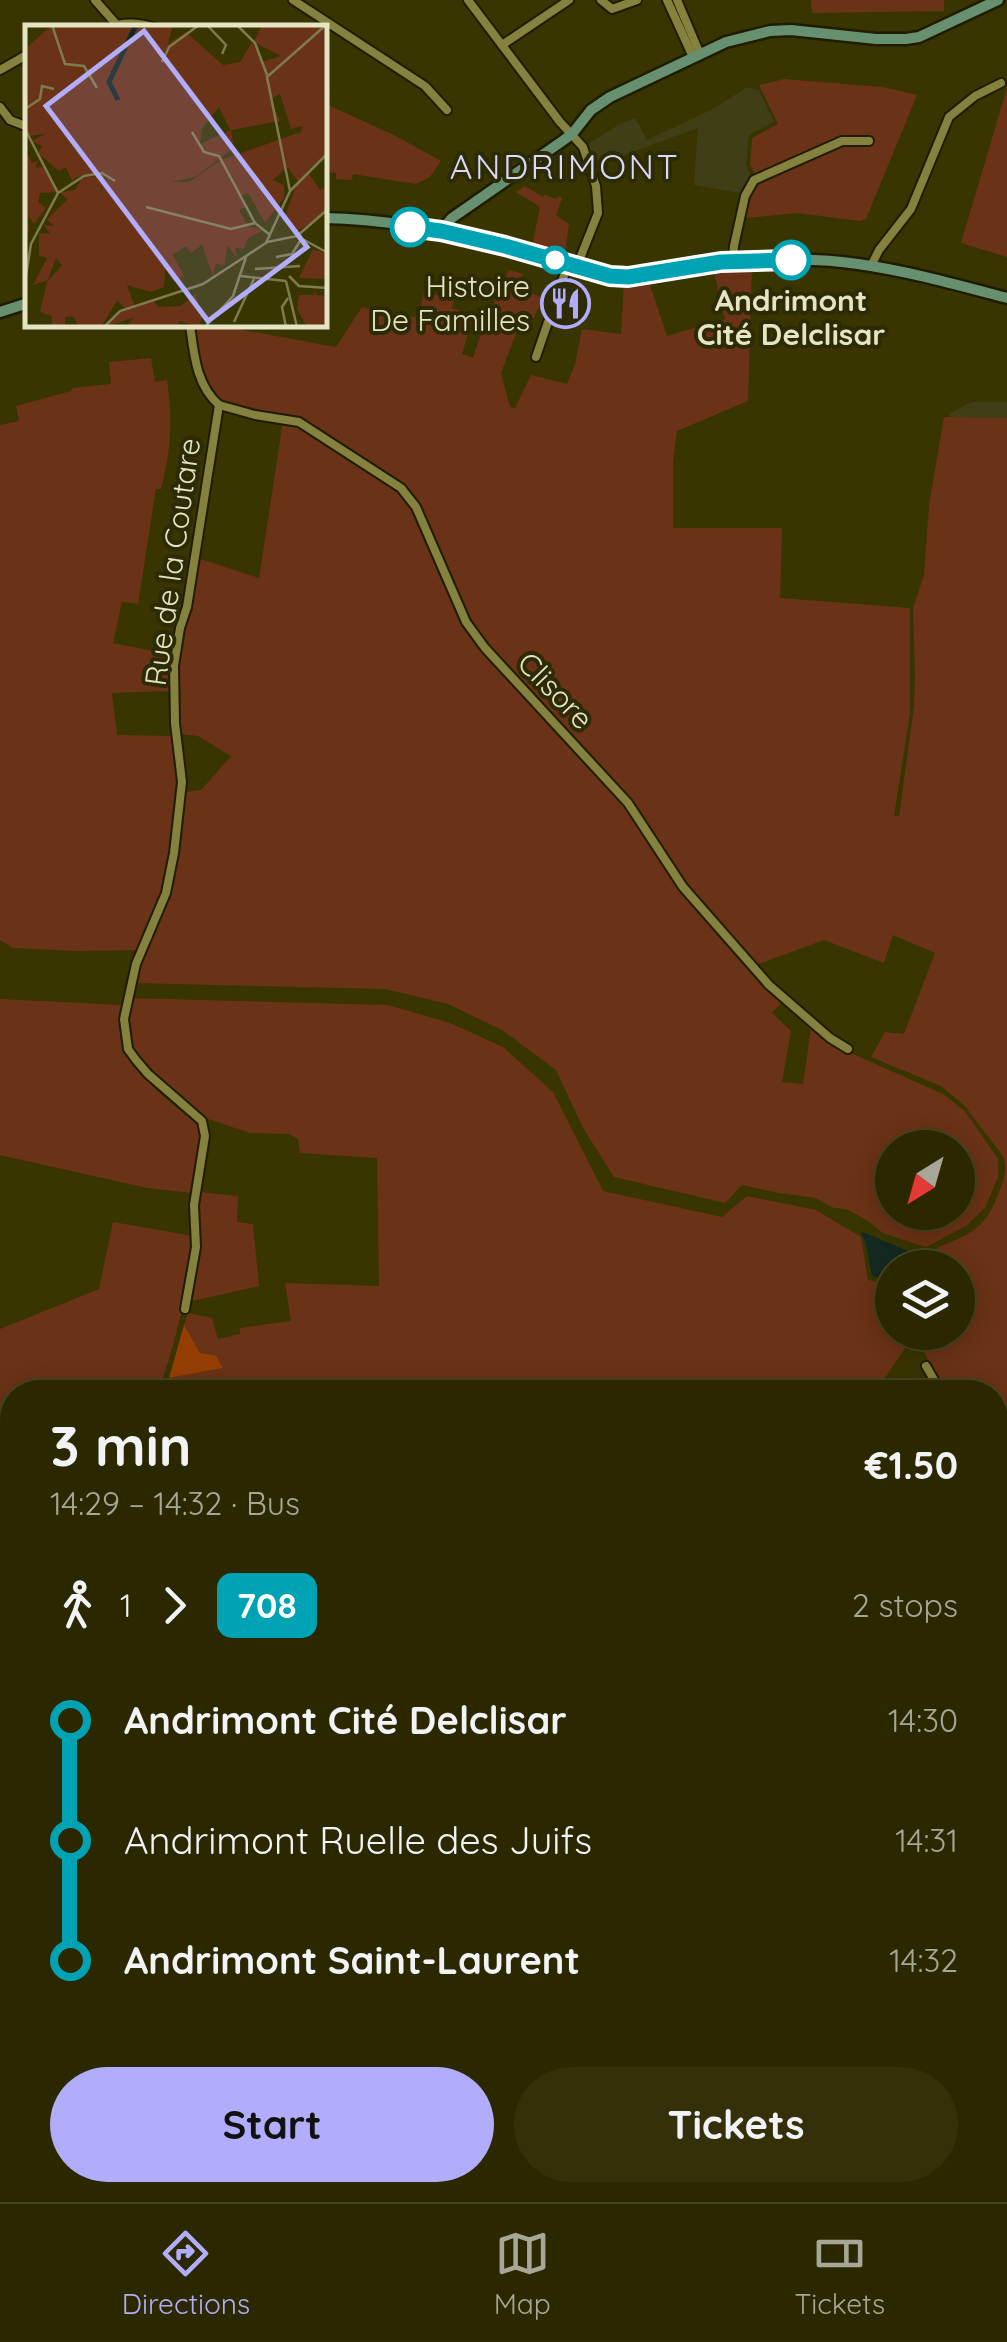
<!DOCTYPE html>
<meta charset="utf-8">
<style>
body{margin:0;font-family:Quicksand,sans-serif;background:#33300a;color:#f1f3f6;height:100vh;display:flex;flex-direction:column;font-size:38px;white-space:nowrap}
*{box-sizing:border-box;margin:0}
p{font-size:32px;color:#a6a699}
.icon{flex:none;width:55px;height:55px;fill:none;stroke:currentColor;stroke-width:2;stroke-linecap:round;stroke-linejoin:round}
.map{position:relative;flex:1;overflow:hidden}
.details{position:absolute;left:0px;top:1380px;width:1008px;height:822px;display:flex;flex-direction:column;background:#2b2800;border-radius:40px 40px 0 0;box-shadow:0 5px 25px #0003,0 0 0 2px #474422}
.details>*{flex:none}
.badge{padding:0 20px;border-radius:15px;font-size:35px;line-height:65px}
.needle{width:65px;rotate:217deg}
.buttons{position:absolute;left:875px;top:1130px;display:grid;gap:20px}
.buttons a{display:grid;place-items:center;width:100px;height:100px;border-radius:50%;background:#2b2800;box-shadow:0 5px 25px #0003,0 0 0 2px #474422;font-size:50px}
.map>.badge{position:absolute;translate:-50% -50%;box-shadow:0 0 0 5px #fff}
.legs{display:flex;align-items:center;gap:15px;height:110px;padding:0 50px;font-size:32px}
.legs p{margin-inline-start:auto}
.headline{display:flex;align-items:center;justify-content:space-between;height:170px;padding:0 50px}
h1{font-size:55px;font-weight:700;line-height:75px}
.primary-button{display:flex;gap:20px;margin-top:auto;padding:20px 50px}
.primary-button a{flex:1;height:115px;border-radius:60px;background:#b1adfa;color:#111;font-size:40px;font-weight:700;line-height:115px;text-align:center}
.primary-button a+a{background:#33300a;color:#f1f3f6}
ul{padding:0 50px;list-style:none}
li{display:flex;align-items:center;gap:35px;height:120px;font-size:38px}
li i{display:grid;place-items:center;width:15px;height:100%;margin:0 12px;background:currentColor}
li i::after{content:'';width:25px;height:25px;margin:-12px;border:8px solid;border-radius:50%;background:#2b2800}
li p{margin-inline-start:auto}
li:first-child i{background:linear-gradient(#0000 50%,currentColor 0)}
li:last-child i{background:linear-gradient(currentColor 50%,#0000 0)}
.tabs{display:flex;justify-content:space-around;align-items:center;height:140px;border-top:2px solid #474422;background:#2b2800;font-size:28px;color:#a6a699}
.tabs a{display:grid;justify-items:center;gap:5px}
.tabs .selected{color:#b1adfa}
.map>svg:first-child{display:block}
.built{fill:#403e16}
.green{fill:#6a3216;fill-rule:evenodd}
.forest{fill:#953e04}
.water{fill:#142921}
.lines{fill:none;stroke-linecap:round;stroke-linejoin:round}
.stream{stroke:#142921;stroke-width:2.5}
.street-casing{stroke:#1f1c00;stroke-width:12}
.secondary-casing{stroke:#1f1c00;stroke-width:15}
.street{stroke:#85813f;stroke-width:8}
.secondary{stroke:#679070;stroke-width:10}
.line-1-casing{stroke:#fff;stroke-width:22}
.line-1{stroke:#00a3b4;stroke-width:15}
.stop-1-dot{fill:#fff;stroke:#00a3b4;stroke-width:5}
.labels{text-anchor:middle;stroke-width:8;stroke-linejoin:round;paint-order:stroke}
.poi-label{font-size:30px;fill:#e5e4c3;stroke:#2d2b06;text-anchor:end}
.stop-label{font-size:30px;font-weight:bold;fill:#e5e4c3;stroke:#2d2b06}
.street-label{font-size:30px;fill:#e5e4c3;stroke:#2d2b06}
.quarter-label{font-size:35px;letter-spacing:2.5px;fill:#dadaf7;stroke:#2d2b06}
.inset-river{fill:none;stroke:#142921;stroke-width:5}
.inset-road{fill:none;stroke:#7e7b4e;stroke-width:2.5}
.view{fill:#b1adfa;fill-opacity:0.15;stroke:#b1adfa;stroke-width:5}
.inset-edge{fill:none;stroke:#e5e4c3;stroke-width:5}
</style>
<div class="map">
<svg width="1007" height="2202" viewBox="0 0 1007 2202">
<rect width="100%" height="100%" fill="#393500"/>
<g class="built">
<path d="M747 87 759 90 774 122 749 135 746 164 751 177 744 185 741 193 694 185 698 128 594 166 585 146 618 125 635 118 647 140 713 109Z"/>
<path d="M972 402H1007V426L948 425 950 413Z"/>
</g>
<g class="green">
<path d="M811 0H944V11L812 13Z"/>
<path d="M784 79 883 87 917 95 866 219 860 221 797 213 746 218 751 192 760 183 750 165 752 138 778 124 759 85Z"/>
<path d="M1007 88V257L961 243Z"/>
<path d="M325 91 330 93 326 104 396 136 441 161 430 177 416 184 353 174 352 180 336 179V173L325 172Z"/>
<path d="M525 186 543 197 545 195 556 199 558 196 562 198 556 215 569 224 565 253 561 255 532 247 540 207 516 192Z"/>
<path d="M752 266 748 401 677 431 673 462V528H782L780 598 910 608V713L894 816H899L914 707 915 675 913 608 924 575 929 505 944 417 1007 418V1415L995 1422V1392H955L953 1384 950 1392H942L916 1333 958 1332V1268L915 1267C931 1243 963 1243 982 1223 991 1214 996 1199 1001 1187 1005 1176 1007 1167 1003 1156L964 1105 941 1086 871 1057 885 1032 904 1034 935 953 893 935 884 963 824 940 756 965 684 882 635 807 593 757 498 659 475 630 421 510 407 487 305 422 226 405C197 386 197 356 193 325H215L336 347 362 307 418 318 424 292 454 299 452 308 467 313 473 318 462 354 473 358 485 321 488 322 498 290H500L509 270 523 274 519 288 543 298 534 318 523 315 501 373 510 407 515 408 531 375 567 384 575 364 582 329 621 334 624 283 649 282 667 336 725 319 713 268Z"/>
<path d="M151 358 155 382 167 380C173 421 171 449 161 489H156L138 604 122 602 113 643 168 654 170 691 112 693 117 735 174 736C176 751 179 767 179 783 180 839 162 900 138 950L77 951 13 948 0 940V425L19 421 16 406 71 391 72 388 111 384 109 362Z"/>
<path d="M283 421 313 433 408 498 456 604 455 609 488 656 630 811 680 887 720 930 757 979 782 1002 772 1013 791 1031 782 1082 803 1084 811 1028 842 1049 943 1094 965 1111 998 1159V1177L985 1208 966 1226 926 1247 883 1233 867 1220 846 1209 834 1208 815 1198 779 1193 742 1185 725 1203 614 1177 583 1128 556 1070 502 1030 448 1004 385 989 133 983 139 962 170 887 185 792 201 790 231 756 198 736 179 734 178 655 192 594 197 558 259 578ZM892 1148H958V1212H892Z"/>
<path d="M129 998 388 1005 450 1023 503 1047 553 1092 603 1191 722 1217 747 1196 816 1210 861 1237 868 1280 892 1285V1332L907 1333 909 1342 887 1375 871 1392H163L169 1378 223 1368 200 1354 184 1325 188 1313 212 1318 218 1339 240 1334V1328L291 1321 285 1283 379 1286 377 1158 300 1153 298 1139 289 1134 250 1133 202 1117 153 1075 130 1047 127 1028Z"/>
<path d="M0 999 122 1005C120 1018 119 1033 123 1046 135 1078 176 1105 201 1128L202 1153 192 1193 147 1188 0 1155Z"/>
<path d="M198 1192 238 1196 237 1222 253 1224 259 1286 188 1302Z"/>
<path d="M113 1222 193 1236C189 1289 176 1342 158 1392H12V1573L0 1578V1329L99 1289Z"/>
<path d="M1007 1434V1499L995 1493V1441Z"/>
<path d="M995 1509 1007 1515V2149L995 2148Z"/>
<path d="M12 1578V1923L0 1930V1584Z"/>
<path d="M12 1928V2190H223L227 2202H0V1936Z"/>
<path d="M995 2175 1007 2178V2202H606L611 2190H995Z"/>
<path d="M230 2190H607L602 2202H235Z"/>
</g>
<path class="forest" d="M184 1325 200 1353 216 1356 223 1368 169 1378Z"/>
<path class="water" d="M860 1231 908 1251 897 1267 892 1268V1274L889 1280 872 1276 866 1244Z"/>
<g class="lines">
<path class="stream" d="M208 2202 226 2190"/>
<defs>
<g id="street">
<path d="M95 0 116 24"/>
<path d="M293 0 425 86 447 110"/>
<path d="M468 0 560 122 583 147 596 186 598 213 577 266"/>
<path d="M601 0 612 9 637 0"/>
<path d="M667 0 693 57"/>
<path d="M677 0 700 54"/>
<path d="M110 28C122 21 142 23 155 28"/>
<path d="M502 45 569 0"/>
<path d="M0 70 28 54"/>
<path d="M0 107 10 120 28 127"/>
<path d="M733 261 734 246 745 196 754 180 842 141H869"/>
<path d="M871 266 879 250 911 209 949 117 975 96 1001 83"/>
<path d="M190 325C194 354 196 385 219 405"/>
<path d="M536 357 568 264"/>
<path d="M219 405 255 415 299 422 401 488 416 507 466 622 485 648 628 803 683 887 769 985 830 1038 848 1049"/>
<path d="M185 1309 196 1247 194 1205 205 1136 202 1121 148 1074 136 1060 128 1049 124 1019 136 964 166 893 174 853 182 782 175 723 174 666 180 628 187 607 219 405"/>
<path d="M926 1366 941 1392"/>
<path d="M995 1503 1007 1510"/>
<path d="M0 1932 12 1924"/>
</g>
<g id="secondary">
<path d="M325 218C385 219 448 231 506 246 540 255 574 269 608 276 646 283 697 262 736 261 777 259 818 258 858 264 908 271 958 285 1007 298"/>
<path d="M441 231 452 218 561 142 572 134 591 110 610 97 726 42 770 31 791 30 876 39H906L919 37 998 0"/>
<path d="M0 312 28 303"/>
</g>
</defs>
<use href="#street" class="street-casing"/>
<use href="#secondary" class="secondary-casing"/>
<use href="#street" class="street"/>
<use href="#secondary" class="secondary"/>
</g>
<g class="lines">
<defs>
<path id="line-1" d="M410 227 441 231 505 246 610 276 628 277 721 262 791 260"/>
</defs>
<use href="#line-1" class="line-1-casing"/>
<use href="#line-1" class="line-1"/>
</g>
<defs>
<symbol id="restaurant-ring" viewBox="-11 -11 22 22"><circle r="9.5" fill="#2d2b06" stroke="#b1adfa" stroke-width="1.5"/><path d="M-5-6h1v4h1v-4h1v4h1v-4h1v5L-1.5 .5V6h-2V.5L-5-1ZM5-6V6H3V1.5H1.5Q1.5-4 5-6Z" fill="#b1adfa"/></symbol>
</defs>
<g fill-rule="evenodd">
<use href="#restaurant-ring" x="538" y="276" width="55" height="55"/>
</g>
<g class="stop-1-dot">
<circle cx="410" cy="227" r="18"/>
<circle cx="555" cy="260" r="12"/>
<circle cx="791" cy="260" r="18"/>
</g>
<g class="labels">
<g class="poi-label">
<text x="530" y="297">Histoire<tspan x="530" dy="34">De Familles</tspan></text>
</g>
<g class="stop-label">
<text x="791" y="311">Andrimont<tspan x="791" dy="34">Cité Delclisar</tspan></text>
</g>
<g class="street-label">
<text transform="translate(173 562) rotate(-82)" y="10">Rue de la Coutare</text>
<text transform="translate(555 691) rotate(46)" y="10">Clisore</text>
</g>
<g class="quarter-label">
<text x="565" y="179">ANDRIMONT</text>
</g>
</g>
<g transform="translate(25 25)">
<rect width="302" height="302" fill="#393500"/>
<path d="M27 0H148L143 19 161 7 198 40 215 37 227 17 237 37 256 31 229 17 237 0H302V128L282 146 295 165 302 162V188L271 207 260 191 273 156 262 142 248 155 259 160V173L240 198 223 168 216 171 221 182 214 185 223 201 239 205 223 213 219 224 210 223 212 233 202 220 200 240 191 239 188 251 177 220 166 228 161 221 148 230 159 251 149 257 140 244 139 262 126 267 102 260 110 282 129 276 133 282 156 281 170 269 178 291 173 302 155 296 149 302H102L108 293 80 302 100 283 92 276 76 302H54L48 291 40 292V302H27V291L15 287 22 257 37 240 31 233 23 255 8 260 22 233 14 230V208L25 209 19 200 29 201 22 194 42 175 35 167 50 165 57 153 80 150 74 170 82 151 80 148 54 151 47 156 41 142 34 146 13 128 17 121 7 116 20 109 4 111 0 103V24ZM255 69 266 104 277 101 276 107 196 135 164 157H146L170 152 209 123 206 105 255 96 245 74ZM194 82 205 105 175 119 177 103ZM0 125 7 138 14 135 10 143 19 141 31 167 15 168 13 177 21 183 9 199 3 190 4 208 0 206ZM288 224 302 229V254L274 253ZM290 263 291 270 302 271V302H282L272 284 274 270H289Z" fill="#6a3216" fill-rule="evenodd"/>
<path class="inset-river" d="M93 75 84 57 110 2"/>
<path class="inset-road" d="M27 0 40 39 59 41 72 63M182 0 201 20 197 29M212 0 230 18 242 50M137 37 144 22 174 0M0 84 15 74 17 61 29 64M0 104 33 168 6 219 0 257M167 107 179 127 194 131 230 198 245 210M265 166 303 128M33 168 59 151 77 148 90 156M121 182 206 204 230 198M272 211 303 184M242 217 272 211 303 228M251 232 267 229 277 213M230 244 275 241M216 251 261 256M264 251 274 261 303 263M261 256 272 302M209 297 229 254M79 302 95 286 178 259 241 218 265 166 242 52 301 0M180 302 208 271 221 232M261 302 257 282 263 273"/>
<path class="view" d="M119 6 282 222 183 296 21 81Z"/>
<rect width="302" height="302" class="inset-edge"/>
</g>
</svg>
<div class="buttons">
<a><svg class="needle" viewBox="-14 -14 28 28"><path d="M0-13l5 13h-10z" fill="#e53935"/><path d="M0 13l5-13h-10z" fill="#a6a699"/></svg></a>
<a><svg class="icon" aria-label="layers" viewBox="0 0 24 24"><path d="M12 4l9 5-9 5-9-5zM3 14l9 5 9-5"/></svg></a>
</div>
<section class="details">
<div class="headline"><div><h1>3 min</h1><p>14:29 – 14:32 · Bus</p></div><b>€1.50</b></div>
<div class="legs"><svg class="icon" aria-label="walk" viewBox="0 0 24 24"><circle cx="13" cy="4" r="2"/><path d="M13 8l-2 6 4 7M11 14l-3 7M7 12l3-4h3l4 4"/></svg>1<svg class="icon" aria-label="forward" viewBox="0 0 24 24"><path d="M9 5l7 7-7 7"/></svg><b class="badge" style="background:#00a3b4;color:#fff">708</b><p>2 stops</p></div>
<ul>
<li><i style="color:#00a3b4"></i><b>Andrimont Cité Delclisar</b><p>14:30</p></li>
<li><i style="color:#00a3b4"></i><span>Andrimont Ruelle des Juifs</span><p>14:31</p></li>
<li><i style="color:#00a3b4"></i><b>Andrimont Saint-Laurent</b><p>14:32</p></li>
</ul>
<div class="primary-button"><a>Start</a><a>Tickets</a></div>
</section>
</div>
<nav class="tabs">
<a class="selected"><svg class="icon" aria-label="directions" viewBox="0 0 24 24"><path d="M12 3l9 9-9 9-9-9zM9 14v-3h6M13 9l2 2-2 2"/></svg>Directions</a>
<a><svg class="icon" aria-label="map" viewBox="0 0 24 24"><path d="M3 6l6-2 6 2 6-2v14l-6 2-6-2-6 2zM9 4v14M15 6v14"/></svg>Map</a>
<a><svg class="icon" aria-label="tickets" viewBox="0 0 24 24"><path d="M3 7h18v10H3zM15 7v10"/></svg>Tickets</a>
</nav>
